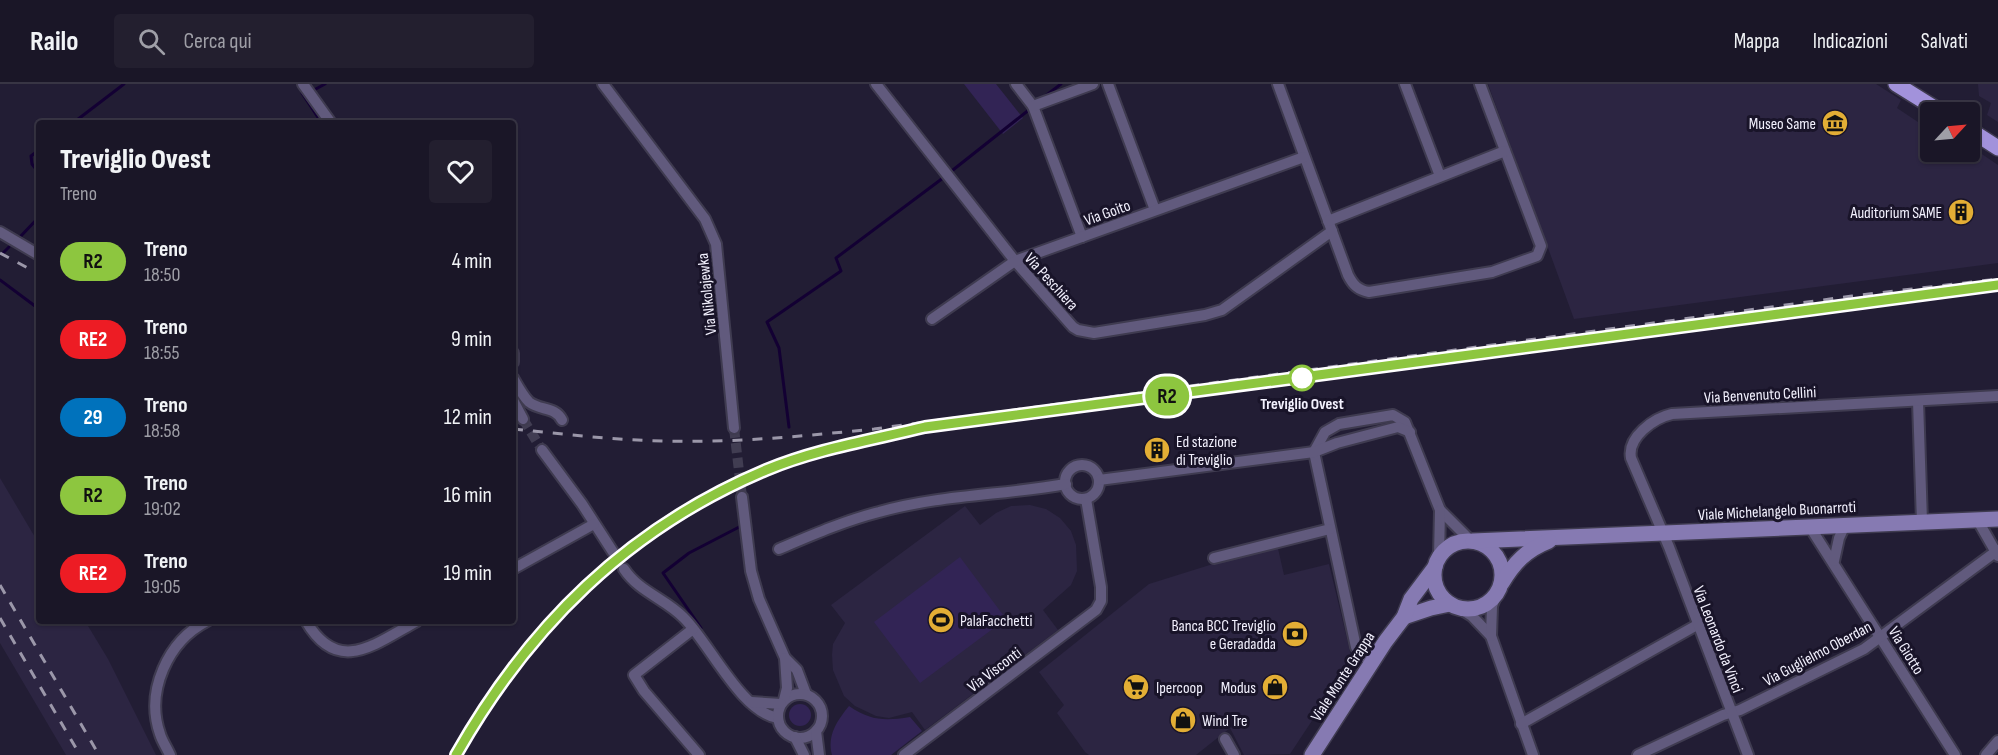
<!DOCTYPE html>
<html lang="it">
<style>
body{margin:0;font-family:"Sofia Sans Condensed",sans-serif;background:#231f2f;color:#f1f3f6;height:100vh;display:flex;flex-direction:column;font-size:22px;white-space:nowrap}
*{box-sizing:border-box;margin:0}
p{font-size:20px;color:#9f9fa7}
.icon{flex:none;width:33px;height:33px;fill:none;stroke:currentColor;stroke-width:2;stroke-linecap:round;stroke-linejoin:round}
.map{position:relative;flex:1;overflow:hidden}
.sheet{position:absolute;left:36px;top:36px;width:480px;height:504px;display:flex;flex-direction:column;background:#1a1627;border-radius:6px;box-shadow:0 2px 4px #0004,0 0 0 2px #383544}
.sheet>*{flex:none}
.badge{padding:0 12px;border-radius:20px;font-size:21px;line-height:39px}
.needle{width:39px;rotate:64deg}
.fabs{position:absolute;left:1920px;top:18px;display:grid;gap:12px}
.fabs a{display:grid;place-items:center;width:60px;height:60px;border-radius:6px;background:#1a1627;box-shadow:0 2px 4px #0004,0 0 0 2px #383544;font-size:30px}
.map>.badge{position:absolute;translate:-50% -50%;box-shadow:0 0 0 3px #fff}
.round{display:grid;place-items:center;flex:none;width:63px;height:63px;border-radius:6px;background:#231f2f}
.head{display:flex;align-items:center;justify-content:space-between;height:102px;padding:0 24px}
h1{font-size:28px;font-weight:800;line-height:45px}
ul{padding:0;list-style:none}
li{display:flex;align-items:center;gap:18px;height:78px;padding:0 24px}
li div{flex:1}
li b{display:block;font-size:22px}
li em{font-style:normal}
li .badge{min-width:66px;font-weight:700;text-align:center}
header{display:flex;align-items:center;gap:36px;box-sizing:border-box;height:84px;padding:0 30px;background:#1a1627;border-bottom:2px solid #383544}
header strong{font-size:28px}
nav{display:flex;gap:33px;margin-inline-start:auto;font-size:21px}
.search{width:420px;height:54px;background:#231f2f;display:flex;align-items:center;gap:15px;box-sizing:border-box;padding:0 21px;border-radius:6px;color:#9f9fa7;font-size:22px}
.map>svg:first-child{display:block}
.built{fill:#2c2542}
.green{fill:#322455}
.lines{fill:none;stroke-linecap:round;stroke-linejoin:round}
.stream{stroke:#130033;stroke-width:3}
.street-tunnel{stroke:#413d52;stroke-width:10;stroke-dasharray:10 5;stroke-linecap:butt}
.street-casing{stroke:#3f3b50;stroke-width:14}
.secondary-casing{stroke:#3f3b50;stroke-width:18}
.primary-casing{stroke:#3f3b50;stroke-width:18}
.street{stroke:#615a7d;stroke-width:10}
.secondary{stroke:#867ab2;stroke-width:15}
.primary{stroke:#a292db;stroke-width:15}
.rail{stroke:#9b97a9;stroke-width:3;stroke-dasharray:10 10;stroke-linecap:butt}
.line-casing{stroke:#fff;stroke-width:14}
.line{stroke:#8dc63f;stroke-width:9}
.stop-dot{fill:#fff;stroke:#8dc63f;stroke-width:3}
.labels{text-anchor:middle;stroke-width:6;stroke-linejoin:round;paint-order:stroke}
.poi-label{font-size:16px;fill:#f3f1fe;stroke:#191429;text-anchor:end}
.street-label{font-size:16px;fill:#f3f1fe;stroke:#191429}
.stop-label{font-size:16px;font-weight:bold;fill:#f3f1fe;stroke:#191429}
</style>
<header>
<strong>Railo</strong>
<div class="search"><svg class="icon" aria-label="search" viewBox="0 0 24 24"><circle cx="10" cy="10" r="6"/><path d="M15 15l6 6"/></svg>Cerca qui</div>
<nav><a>Mappa</a><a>Indicazioni</a><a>Salvati</a></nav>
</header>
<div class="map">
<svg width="1998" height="671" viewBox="0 0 1998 671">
<rect width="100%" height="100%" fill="#221d34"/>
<g class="built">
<path d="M1488 0H1876L1901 16 1897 24 1924 42 1930 38V68H1970V62L1998 81V179L1574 235Z"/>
<path d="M1978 0H1998V38L1987 31 1991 19 1979 12Z"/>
<path d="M0 394 39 460V537H85L108 575 156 671H66L0 559Z"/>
<path d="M1030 421 1046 425 1060 434 1071 447 1076 461 1077 487 1071 501 1043 526 1058 546 925 646 912 628 889 634 876 632 855 622 844 612 833 586 832 571 833 560 845 539 831 521 965 422 980 441 996 429 1011 422Z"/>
<path d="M1277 460 1284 491 1329 480 1352 576 1290 670 1244 671 1230 644 1196 671H1089L1085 668 1057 629 1064 621 1039 588 1149 500Z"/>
</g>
<g class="green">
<path d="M964 0H996L1023 34 1003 50Z"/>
<path d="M960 473 1006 535 920 599 874 538Z"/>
<circle cx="800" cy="631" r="11"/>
<path d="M849 622C871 637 885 637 910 633L922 647 891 671H832C827 651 837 637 849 622Z"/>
</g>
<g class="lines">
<g class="stream">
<path d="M314 6 325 0"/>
<path d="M302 9 321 38 319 39"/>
<path d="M1044 13 1061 0"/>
<path d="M73 39 124 0"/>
<path d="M39 66 31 72 32 80 39 89"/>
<path d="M19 154 39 133"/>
<path d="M3 169 9 163"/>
<path d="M0 196 39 225"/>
<path d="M789 343 779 264 767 238 841 187 836 174 939 97 1030 25"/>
<path d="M701 544 663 489 689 469 743 441"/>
</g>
<g class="street-tunnel">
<path d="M523 335 542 366"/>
<path d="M734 344 742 413"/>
<path d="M613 468 624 485"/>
</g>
<defs>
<g id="street">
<path d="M303 0 331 39"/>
<path d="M603 0 705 135 716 160 734 344"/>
<path d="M876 0 1015 177 1073 243 1078 246 1094 249 1205 231 1222 226 1332 147"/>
<path d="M1016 0 1033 22 1082 153"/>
<path d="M1108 0 1155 126"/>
<path d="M1278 0 1348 191C1353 201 1358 206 1369 208L1492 188 1537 172 1541 162 1480 0"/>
<path d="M1405 0 1440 92"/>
<path d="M1033 22 1093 0"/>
<path d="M1328 137 1505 67"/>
<path d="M0 148 39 171"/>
<path d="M932 235 1015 177 1304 73"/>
<path d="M513 269V278"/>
<path d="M513 294C517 301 523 312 529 318 540 327 555 322 562 336"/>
<path d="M513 316 523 335"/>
<path d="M1918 317 1922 438"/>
<path d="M542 366 582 420 613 468"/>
<path d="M1314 368 1325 348 1339 340 1393 331 1405 338 1440 426 1471 457"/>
<path d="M1314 368 1356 563 1371 580"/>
<circle cx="1082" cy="398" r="17"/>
<path d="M1099 396 1314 368 1337 359 1398 343 1410 348"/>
<path d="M742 413 751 487 759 515 785 574 797 586 806 610"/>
<path d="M1977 435 1998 472"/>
<path d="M1810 443 1955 671"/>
<path d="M779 465C812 451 844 437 879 428 939 411 1004 411 1066 400"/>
<path d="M1439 473 1440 426"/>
<path d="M1214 474 1330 445"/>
<path d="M1834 477 1839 454 1845 441"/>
<path d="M513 485 594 440"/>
<path d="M624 485C639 508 666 515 684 534 710 560 741 628 778 634"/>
<path d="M1461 525 1472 532 1491 552 1533 671"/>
<path d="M306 537C338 592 375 560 417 537"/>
<path d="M693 545 634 591 644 607 699 671"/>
<path d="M1491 552 1492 522 1497 509"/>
<circle cx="800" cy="632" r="22"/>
<path d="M784 616 787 604 785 574"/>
<path d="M751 618 781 620"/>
<path d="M1521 640 1697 541"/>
<path d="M816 647 819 671"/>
<path d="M795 653 804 671"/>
<path d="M1225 655 1234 671"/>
<path d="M170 671C167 664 162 657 160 650 145 607 168 557 207 537"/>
<path d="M904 671 1096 526 1101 517V503L1086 415"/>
<path d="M1638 671 1723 631 1740 626 1864 565 1998 466"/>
<path d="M1748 671 1669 463 1631 374C1627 353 1654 334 1672 330L1998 312"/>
<path d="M1986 671 1998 657"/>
</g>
<g id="secondary">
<circle cx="1468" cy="491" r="34"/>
<path d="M1473 457 1998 435"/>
<path d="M1502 499C1514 479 1526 466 1549 457"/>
<path d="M1404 533 1431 524 1450 520"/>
<path d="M1312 671 1385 558 1404 533 1411 515 1435 483"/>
</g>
<g id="primary">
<path d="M1896 0 1941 28"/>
<path d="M1970 46 1998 64"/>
</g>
</defs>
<use href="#street" class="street-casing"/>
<use href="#secondary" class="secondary-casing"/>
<use href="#primary" class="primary-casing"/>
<use href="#street" class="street"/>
<use href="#secondary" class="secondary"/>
<use href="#primary" class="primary"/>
<g class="rail">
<path d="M0 169 39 190"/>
<path d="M513 345C563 350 613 356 664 357 734 359 804 352 874 345L1852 212 1998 195"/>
<path d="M0 501 99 671"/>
<path d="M0 534 80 671"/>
<path d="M456 671C529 541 628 445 766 386 809 368 856 359 902 349"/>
</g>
</g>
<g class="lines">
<defs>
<path id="line" d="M456 671C529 542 628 444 766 386 816 365 872 356 925 343L1998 201"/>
</defs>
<use href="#line" class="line-casing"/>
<use href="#line" class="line"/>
</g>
<defs>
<symbol id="museum-disc" viewBox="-11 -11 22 22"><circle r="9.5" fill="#e3ae35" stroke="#191429"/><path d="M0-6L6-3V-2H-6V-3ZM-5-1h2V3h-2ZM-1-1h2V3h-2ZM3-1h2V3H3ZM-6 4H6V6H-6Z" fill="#111"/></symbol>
<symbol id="building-disc" viewBox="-11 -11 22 22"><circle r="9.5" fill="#e3ae35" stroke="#191429"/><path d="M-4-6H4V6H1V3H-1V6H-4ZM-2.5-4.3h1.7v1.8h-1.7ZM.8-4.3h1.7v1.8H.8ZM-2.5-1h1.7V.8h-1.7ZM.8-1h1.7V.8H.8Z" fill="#111"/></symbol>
<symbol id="stadium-disc" viewBox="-11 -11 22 22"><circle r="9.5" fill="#e3ae35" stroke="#191429"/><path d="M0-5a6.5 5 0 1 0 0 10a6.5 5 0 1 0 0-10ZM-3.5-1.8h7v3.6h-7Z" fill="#111"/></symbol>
<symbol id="bank-disc" viewBox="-11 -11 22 22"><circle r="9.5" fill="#e3ae35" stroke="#191429"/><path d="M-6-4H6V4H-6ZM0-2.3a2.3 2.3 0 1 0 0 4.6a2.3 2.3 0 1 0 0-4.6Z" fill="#111"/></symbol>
<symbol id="supermarket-disc" viewBox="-11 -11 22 22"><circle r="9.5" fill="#e3ae35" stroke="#191429"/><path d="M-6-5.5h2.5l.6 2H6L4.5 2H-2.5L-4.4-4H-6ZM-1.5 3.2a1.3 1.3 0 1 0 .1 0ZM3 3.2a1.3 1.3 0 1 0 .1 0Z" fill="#111"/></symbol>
<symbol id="shop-disc" viewBox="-11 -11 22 22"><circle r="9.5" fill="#e3ae35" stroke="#191429"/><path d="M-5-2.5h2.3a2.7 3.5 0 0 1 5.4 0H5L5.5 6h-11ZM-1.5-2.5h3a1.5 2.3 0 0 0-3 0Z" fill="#111"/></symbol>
</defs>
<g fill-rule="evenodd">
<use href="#museum-disc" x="1820" y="24" width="30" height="30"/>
<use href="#building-disc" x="1946" y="113" width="30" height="30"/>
<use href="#building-disc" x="1142" y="351" width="30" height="30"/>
<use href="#stadium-disc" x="926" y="521" width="30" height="30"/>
<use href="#bank-disc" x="1280" y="535" width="30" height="30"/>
<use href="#supermarket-disc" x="1121" y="588" width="30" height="30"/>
<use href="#shop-disc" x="1260" y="588" width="30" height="30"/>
<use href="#shop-disc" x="1168" y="621" width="30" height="30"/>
</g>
<circle class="stop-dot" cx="1302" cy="294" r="12"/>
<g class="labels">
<g class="poi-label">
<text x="1816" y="45">Museo Same</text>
<text x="1942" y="134">Auditorium SAME</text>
<text x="1176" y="363" text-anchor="start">Ed stazione<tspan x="1176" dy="18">di Treviglio</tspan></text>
<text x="960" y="542" text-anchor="start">PalaFacchetti</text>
<text x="1276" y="547">Banca BCC Treviglio<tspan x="1276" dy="18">e Geradadda</tspan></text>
<text x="1156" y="609" text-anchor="start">Ipercoop</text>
<text x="1256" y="609">Modus</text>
<text x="1202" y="642" text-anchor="start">Wind Tre</text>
</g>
<g class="street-label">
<text transform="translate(1107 128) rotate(-20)" y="6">Via Goito</text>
<text transform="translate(1052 197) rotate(48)" y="6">Via Peschiera</text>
<text transform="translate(706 210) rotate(-96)" y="6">Via Nikolajewka</text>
<text transform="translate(1760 310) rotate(-3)" y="6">Via Benvenuto Cellini</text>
<text transform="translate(1777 426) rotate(-3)" y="6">Viale Michelangelo Buonarroti</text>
<text transform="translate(1719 555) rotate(69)" y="6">Via Leonardo da Vinci</text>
<text transform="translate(1907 566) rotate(58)" y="6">Via Giotto</text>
<text transform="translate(1817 569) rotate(-28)" y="6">Via Guglielmo Oberdan</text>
<text transform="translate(994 585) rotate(-37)" y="6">Via Visconti</text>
<text transform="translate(1342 592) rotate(-57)" y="6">Viale Monte Grappa</text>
</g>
<g class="stop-label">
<text x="1302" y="325">Treviglio Ovest</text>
</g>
</g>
</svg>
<div class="fabs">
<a><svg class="needle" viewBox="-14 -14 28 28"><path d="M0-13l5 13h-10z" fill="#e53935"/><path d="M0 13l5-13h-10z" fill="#9f9fa7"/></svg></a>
</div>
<b class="badge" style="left:1167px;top:312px;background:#8dc63f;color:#111">R2</b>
<section class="sheet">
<div class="head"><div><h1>Treviglio Ovest</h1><p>Treno</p></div><a class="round"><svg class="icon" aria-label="heart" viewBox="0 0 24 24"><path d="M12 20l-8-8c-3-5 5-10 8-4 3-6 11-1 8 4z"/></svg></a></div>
<ul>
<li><span class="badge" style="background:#8dc63f;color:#111">R2</span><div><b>Treno</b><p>18:50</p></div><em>4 min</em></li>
<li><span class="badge" style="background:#ed1c24;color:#fff">RE2</span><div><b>Treno</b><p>18:55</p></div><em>9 min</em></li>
<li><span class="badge" style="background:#0072bc;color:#fff">29</span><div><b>Treno</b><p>18:58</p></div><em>12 min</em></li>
<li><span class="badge" style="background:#8dc63f;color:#111">R2</span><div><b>Treno</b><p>19:02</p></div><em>16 min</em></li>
<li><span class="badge" style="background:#ed1c24;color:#fff">RE2</span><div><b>Treno</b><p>19:05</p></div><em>19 min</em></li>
</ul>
</section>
</div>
